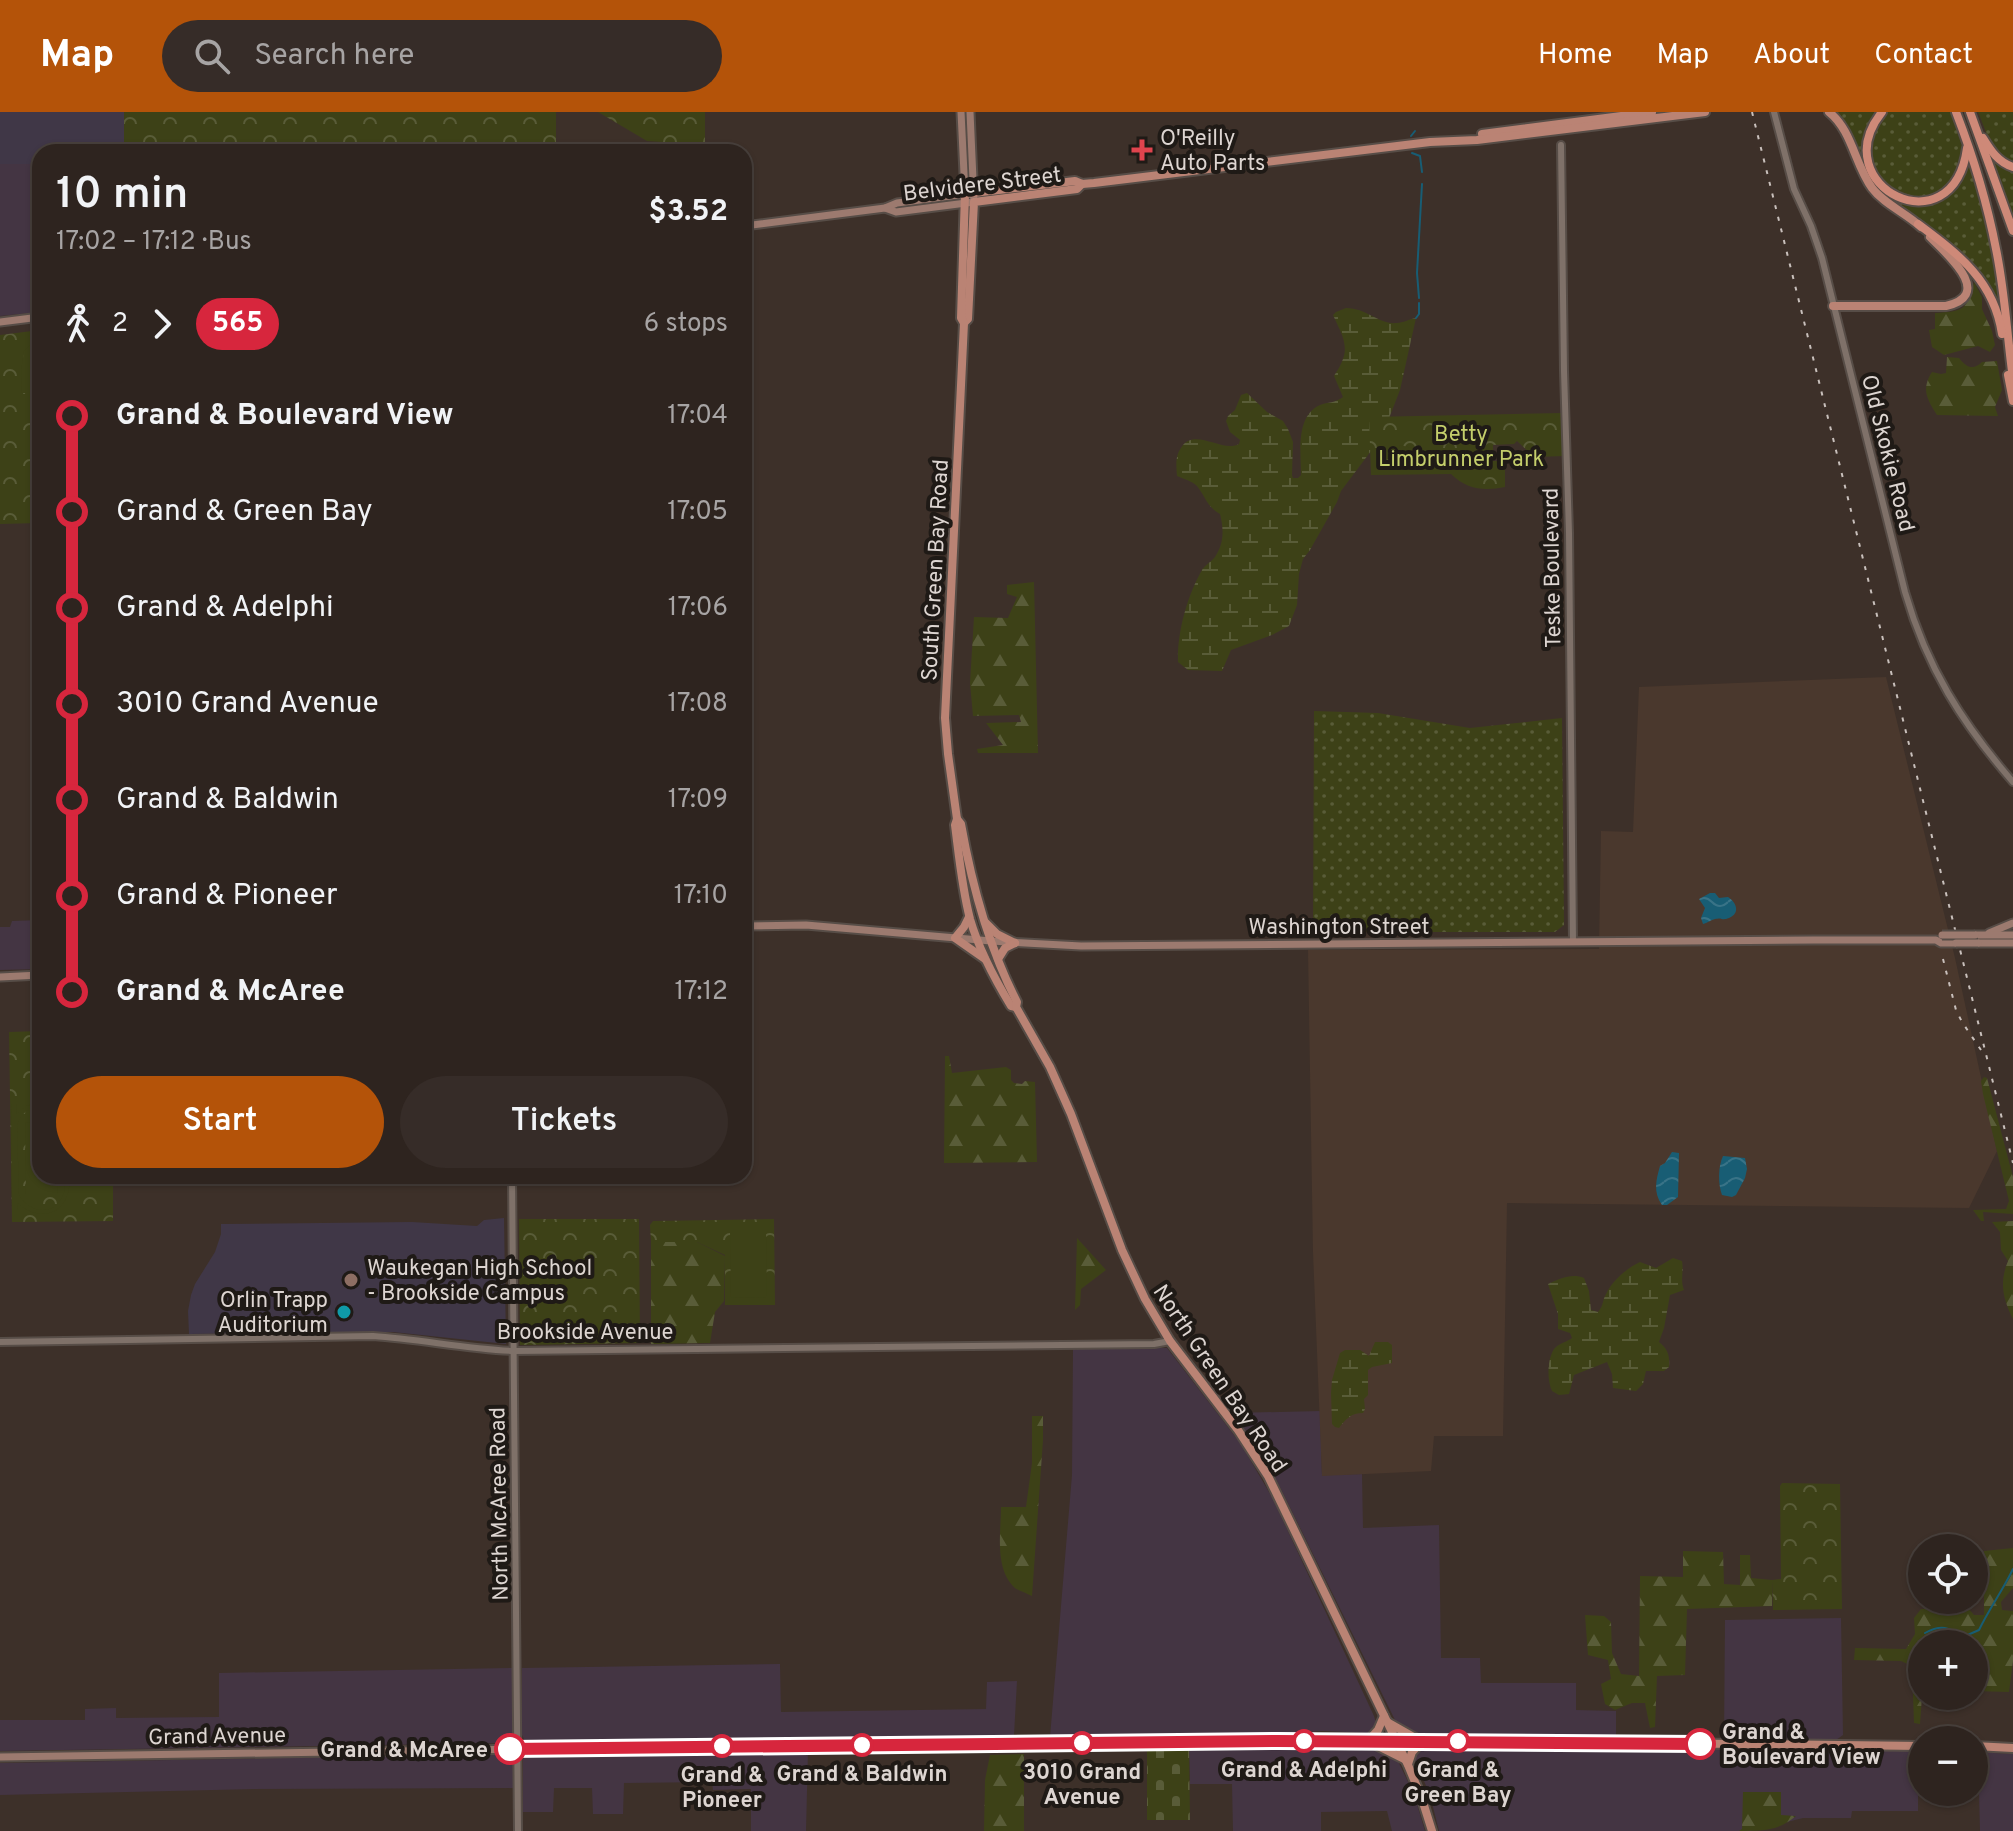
<!DOCTYPE html>
<meta charset="utf-8">
<style>
body{margin:0;font-family:Overpass,sans-serif;background:#362c28;color:#f1f3f6;height:100vh;display:flex;flex-direction:column;font-size:30px;white-space:nowrap}
*{box-sizing:border-box;margin:0}
p{font-size:26px;color:#a7a4a4}
.icon{flex:none;width:44px;height:44px;fill:none;stroke:currentColor;stroke-width:2;stroke-linecap:round;stroke-linejoin:round}
.map{position:relative;flex:1;overflow:hidden}
.details{position:absolute;left:32px;top:32px;width:720px;height:1040px;display:flex;flex-direction:column;background:#2e241f;border-radius:24px;box-shadow:0 2px 6px #0004,0 0 0 2px #49413d}
.details>*{flex:none}
.badge{padding:0 16px;border-radius:26px;font-size:28px;line-height:52px}
.buttons{position:absolute;left:1908px;top:1422px;display:grid;gap:16px}
.buttons a{display:grid;place-items:center;width:80px;height:80px;border-radius:50%;background:#2e241f;box-shadow:0 2px 6px #0004,0 0 0 2px #49413d;font-size:40px}
.map>.badge{position:absolute;translate:-50% -50%;box-shadow:0 0 0 4px #fff}
.legs{display:flex;align-items:center;gap:12px;height:88px;padding:0 24px;font-size:26px}
.legs p{margin-inline-start:auto}
.headline{display:flex;align-items:center;justify-content:space-between;height:136px;padding:0 24px}
h1{font-size:44px;font-weight:600;line-height:60px}
.primary-button{display:flex;gap:16px;margin-top:auto;padding:16px 24px}
.primary-button a{flex:1;height:92px;border-radius:48px;background:#b45309;color:#fff;font-size:32px;font-weight:600;line-height:92px;text-align:center}
.primary-button a+a{background:#362c28;color:#f1f3f6}
ul{padding:0 24px;list-style:none}
li{display:flex;align-items:center;gap:28px;height:96px;font-size:30px}
li i{display:grid;place-items:center;width:12px;height:100%;margin:0 10px;background:currentColor}
li i::after{content:'';width:20px;height:20px;margin:-10px;border:6px solid;border-radius:50%;background:#2e241f}
li p{margin-inline-start:auto}
li:first-child i{background:linear-gradient(#0000 50%,currentColor 0)}
li:last-child i{background:linear-gradient(currentColor 50%,#0000 0)}
header{display:flex;align-items:center;gap:48px;box-sizing:border-box;height:112px;padding:0 40px;background:#b45309;color:#fff}
header strong{font-size:38px}
nav{display:flex;gap:44px;margin-inline-start:auto;font-size:28px}
.search{width:560px;height:72px;background:#362c28;display:flex;align-items:center;gap:20px;box-sizing:border-box;padding:0 28px;border-radius:44px;color:#a7a4a4;font-size:30px}
.map>svg:first-child{display:block}
.commercial{fill:#443543}
.built{fill:#4a382d}
.education{fill:#403747}
.grass{fill:url(#grass-dots)}
.forest{fill:url(#forest-firs)}
.wetland{fill:url(#wetland-marsh)}
.cemetery{fill:url(#cemetery-stones)}
.park{fill:url(#park-crowns)}
.pitch{fill:#3d4117}
.water{fill:url(#water-waves)}
.lines{fill:none;stroke-linecap:round;stroke-linejoin:round}
.stream{stroke:#185d74;stroke-width:2}
.tertiary-casing{stroke:#574d47;stroke-width:10}
.secondary-casing{stroke:#574d47;stroke-width:11}
.primary-casing{stroke:#574d47;stroke-width:12}
.trunk-casing{stroke:#574d47;stroke-width:12}
.tertiary{stroke:#7f7169;stroke-width:6}
.secondary{stroke:#9c7a6f;stroke-width:7}
.primary{stroke:#ba8374;stroke-width:8}
.trunk{stroke:#ce8978;stroke-width:8}
.rail{stroke:#c9c0bc;stroke-width:2;stroke-dasharray:4 8;stroke-linecap:butt}
.secondary-bridge-casing{stroke:#574d47;stroke-width:11;stroke-linecap:butt}
.secondary-bridge{stroke:#9c7a6f;stroke-width:7}
.line-1-casing{stroke:#fff;stroke-width:18}
.line-1{stroke:#d7263d;stroke-width:12}
.health-dot{fill:#e0444e;stroke:#1f1a16;stroke-width:3}
.education-dot{fill:#8d6e63;stroke:#1f1a16;stroke-width:3}
.culture-dot{fill:#0f9aa8;stroke:#1f1a16;stroke-width:3}
.stop-1-dot{fill:#fff;stroke:#d7263d;stroke-width:4}
.labels{text-anchor:middle;stroke-width:8;stroke-linejoin:round;paint-order:stroke}
.poi-label{font-size:22px;fill:#ddd5d1;stroke:#1f1a16;text-anchor:start}
.street-label{font-size:22px;fill:#ddd5d1;stroke:#1f1a16}
.park-label{font-size:22px;fill:#c4ce6b;stroke:#1f1a16}
.stop-label{font-size:22px;font-weight:bold;fill:#ddd5d1;stroke:#1f1a16}
</style>
<header>
<strong>Map</strong>
<div class="search"><svg class="icon" aria-label="search" viewBox="0 0 24 24"><circle cx="10" cy="10" r="6"/><path d="M15 15l6 6"/></svg>Search here</div>
<nav><a>Home</a><a>Map</a><a>About</a><a>Contact</a></nav>
</header>
<div class="map">
<svg width="2013" height="1719" viewBox="0 0 2013 1719">
<defs>
<pattern id="grass-dots" width="8" height="8" patternUnits="userSpaceOnUse" patternTransform="scale(2)"><rect width="8" height="8" fill="#3d4117"/><path d="M2 2h.1M6 6h.1" fill="none" stroke="#595c38" stroke-width="1.8" stroke-linecap="round"/></pattern>
<pattern id="forest-firs" width="22" height="20" patternUnits="userSpaceOnUse" patternTransform="scale(2)"><rect width="22" height="20" fill="#3d4117"/><path d="M5 1l3.5 6h-7zM16 11l3.5 6h-7z" fill="#595c38"/></pattern>
<pattern id="wetland-marsh" width="20" height="14" patternUnits="userSpaceOnUse" patternTransform="scale(2)"><rect width="20" height="14" fill="#3d4117"/><path d="M1 5h8M5 5V1M11 12h8M15 12V8" fill="none" stroke="#595c38"/></pattern>
<pattern id="cemetery-stones" width="16" height="16" patternUnits="userSpaceOnUse" patternTransform="scale(2)"><rect width="16" height="16" fill="#3d4117"/><path d="M2 7V4a2 2 0 0 1 4 0v3zM10 15v-3a2 2 0 0 1 4 0v3z" fill="#595c38"/></pattern>
<pattern id="park-crowns" width="20" height="18" patternUnits="userSpaceOnUse" patternTransform="scale(2)"><rect width="20" height="18" fill="#3d4117"/><path d="M2 6a3 3 0 1 1 6 0M12 15a3 3 0 1 1 6 0" fill="none" stroke="#595c38"/></pattern>
<pattern id="water-waves" width="16" height="10" patternUnits="userSpaceOnUse" patternTransform="scale(2)"><rect width="16" height="10" fill="#185d74"/><path d="M0 5q4-4 8 0t8 0" fill="none" stroke="#397387"/></pattern>
</defs>
<rect width="100%" height="100%" fill="#3d3029"/>
<g class="commercial">
<path d="M0 52H40V200L0 204Z"/>
<path d="M40 808V857L0 858V815H10L12 809Z"/>
<path d="M1073 1235 1167 1236 1241 1332 1273 1387 1374 1604 1377 1614 1370 1621 1322 1619 1266 1623 1050 1625 1072 1363Z"/>
<path d="M1320 1299 1322 1363 1362 1362 1363 1416 1439 1413 1441 1546H1480L1481 1571H1576V1598L1616 1599V1626L1418 1622 1411 1621 1398 1614 1273 1361 1255 1332 1232 1301Z"/>
<path d="M1841 1506 1843 1623 1836 1628 1724 1627 1725 1508Z"/>
<path d="M780 1552 781 1600 986 1597 987 1570 1017 1569 1014 1623 1012 1626H987L530 1631 525 1629 522 1623V1556Z"/>
<path d="M514 1556 513 1626 507 1631 0 1639V1608H85V1597L116 1596V1606L219 1605V1561Z"/>
<path d="M1242 1634 1253 1637 1321 1635 1381 1638 1397 1647 1414 1682 1425 1719H1392L1387 1699 1321 1700V1719H1233L1232 1672H1190L1189 1635Z"/>
<path d="M1425 1636 1922 1639V1680H1974V1640L2013 1642V1719H1980L1979 1681H1918V1699H1852L1851 1706H1803L1750 1719H1439L1430 1683 1415 1648 1414 1641 1419 1637Z"/>
<path d="M808 1639 806 1719H751V1677L713 1678 712 1670 624 1671 623 1702H593L592 1676H554L553 1700H523V1647L526 1641Z"/>
<path d="M511 1642 515 1649V1676L257 1677 0 1683V1651Z"/>
</g>
<path class="built" d="M1886 565 1955 846 1997 1039 1969 1096 1507 1091 1503 1324H1434L1431 1359 1322 1364 1313 1140 1308 838 1599 837 1601 719 1633 720 1639 575Z"/>
<g class="education">
<path d="M0 0H124V40H40V52H0Z"/>
<path d="M504 1106 506 1232 393 1220 189 1222 188 1199 191 1183 195 1172 215 1140 221 1122V1112L412 1110 477 1114 484 1108Z"/>
</g>
<g class="grass">
<path d="M1834 0H1881L1874 10 1869 55 1901 89 1916 92 1946 83 1952 79 1963 63 1969 48C1989 100 1997 155 2003 210L1990 178 1874 74Z"/>
<path d="M1887 0H1951L1963 37 1960 58 1935 84C1927 85 1917 87 1910 86 1904 86 1898 81 1893 78 1862 61 1870 24 1887 0Z"/>
<path d="M1978 0H2013V53C1991 42 1987 21 1978 0Z"/>
<path d="M1984 29 2013 59V104Z"/>
<path d="M1314 599 1378 601 1470 616 1562 606 1564 813 1555 820H1313Z"/>
</g>
<g class="forest">
<path d="M1974 170 1982 185V197L1992 219 1995 233 1990 240 1978 234 1944 243 1932 235 1929 218 1935 217V201C1963 199 1967 199 1974 170Z"/>
<path d="M1947 245 1959 246C1966 255 1973 259 1982 250L1997 249 2002 278 1995 295 1998 304 1937 303C1927 287 1921 277 1932 260L1941 262 1946 261Z"/>
<path d="M1034 470 1038 641H978L977 637 1003 633 986 611 1021 610 1019 603 973 604 970 571 974 505 1008 506 1017 485 1007 482V473Z"/>
<path d="M945 944H949L952 961 1006 955 1011 958V968L1014 971 1022 972 1025 969 1035 970 1037 1050 944 1051Z"/>
<path d="M1984 965 1987 966 2013 1065V1102L1983 1100 1984 1109H1981L1973 1098 2006 1097 2009 1089 1983 982 1981 969Z"/>
<path d="M2013 1109V1207C2003 1187 1999 1171 2008 1149L2001 1138 2000 1120 1992 1110Z"/>
<path d="M1077 1126 1106 1158 1081 1177 1080 1193 1075 1198Z"/>
<path d="M651 1130H697L725 1144 724 1189 715 1200 710 1231 651 1232Z"/>
<path d="M1032 1304H1043V1328L1032 1484C1027 1481 1019 1479 1015 1476 994 1457 1001 1420 1001 1395H1026L1032 1351Z"/>
<path d="M2013 1436V1476L2001 1490 2002 1498 2013 1499V1549L2009 1580 1974 1579V1532H1922V1584L1920 1612 1914 1611 1912 1554 1901 1549 1854 1548 1855 1536 1906 1537 1915 1522 1914 1506 1921 1497 1968 1496 1974 1503H1984V1439Z"/>
<path d="M1683 1439 1723 1440 1724 1472 1740 1473V1443H1750L1751 1466 1772 1468V1494L1687 1497 1685 1563 1657 1564 1655 1615 1650 1616 1645 1591H1632L1615 1598 1605 1592 1601 1572 1611 1567 1608 1548 1588 1543 1585 1503 1604 1504 1611 1510 1612 1541 1621 1562 1639 1564 1640 1464 1683 1465Z"/>
<path d="M1024 1642V1719H984L985 1668 990 1643Z"/>
<path d="M1743 1680H1781V1703L1796 1704C1778 1719 1764 1719 1739 1719L1742 1717Z"/>
</g>
<g class="wetland">
<path d="M1346 196C1367 196 1379 213 1397 211 1403 211 1409 207 1416 206L1400 278 1386 314 1380 327 1341 379 1337 390 1310 438 1303 447 1299 462 1297 493 1289 514 1272 523 1231 538 1222 559 1188 558 1178 550C1177 521 1187 484 1202 458 1205 453 1211 450 1215 445 1224 431 1224 418 1220 402 1206 394 1206 385 1197 374 1192 369 1184 367 1177 364 1176 352 1175 343 1183 333 1197 317 1223 341 1239 332L1240 328 1230 320 1226 309 1228 304 1235 298 1241 283 1247 281 1267 300 1283 309 1288 317 1293 330 1292 363 1293 366H1298L1301 363C1301 342 1295 304 1320 293 1328 290 1335 291 1343 285L1334 264C1337 259 1341 253 1343 247 1349 231 1339 217 1333 203L1336 200Z"/>
<path d="M1673 1146 1682 1149C1684 1159 1680 1168 1684 1178L1670 1183 1664 1216 1659 1230C1668 1237 1670 1244 1669 1255L1664 1259H1646L1643 1272 1636 1279 1613 1276 1612 1262 1607 1250 1574 1263 1569 1282 1559 1283 1552 1279C1547 1268 1547 1248 1554 1237 1559 1231 1567 1230 1572 1226L1570 1221 1558 1217V1202L1548 1172C1560 1167 1571 1161 1584 1166L1589 1179 1591 1198 1598 1200C1604 1193 1602 1189 1606 1182 1612 1169 1627 1156 1640 1150L1656 1156Z"/>
<path d="M1375 1230H1388L1392 1233V1251L1372 1255 1368 1258V1283L1364 1287 1365 1297 1363 1301C1351 1301 1346 1307 1339 1316L1335 1315 1332 1312 1331 1281 1332 1268 1340 1241 1345 1238H1360L1369 1244Z"/>
</g>
<path class="cemetery" d="M1147 1635H1189L1190 1708H1147Z"/>
<g class="park">
<rect x="124" y="0" width="432" height="40"/>
<path d="M598 0H705V33L647 29Z"/>
<path d="M40 218V411L0 412V223Z"/>
<path d="M1564 301 1565 344 1534 345 1517 329 1514 332 1493 333V349H1505V375C1485 379 1467 378 1451 362L1371 363 1369 305Z"/>
<path d="M40 919V1064H113V1109L12 1110 9 920Z"/>
<path d="M519 1107H639L640 1231 520 1233Z"/>
<path d="M774 1107 775 1193H725V1143L697 1130H651L650 1113 653 1109Z"/>
<path d="M1782 1371 1840 1372 1842 1497 1773 1498 1772 1468 1781 1467 1780 1374Z"/>
</g>
<g class="pitch">
<path d="M40 223V281H22L21 259 24 239Z"/>
<path d="M1400 333 1432 341 1428 355 1396 347Z"/>
<path d="M40 990V994C28 996 20 1002 17 1014L19 1083C28 1100 53 1105 62 1085 66 1078 65 1071 65 1064H69C69 1071 70 1078 67 1084 59 1107 32 1106 18 1091L17 1098H12L11 992H16L17 1002 26 994Z"/>
<path d="M40 1010V1064H57L58 1082H26L25 1011Z"/>
<path d="M730 1119H766L767 1185 731 1186Z"/>
</g>
<g class="water">
<path d="M1710 781H1715L1719 786 1728 785C1736 790 1741 801 1729 806 1721 809 1723 805 1715 807 1711 808 1707 811 1703 812L1701 806 1705 796 1699 787Z"/>
<path d="M1672 1040 1679 1041 1678 1085 1667 1093H1662C1653 1080 1656 1068 1660 1054L1665 1051Z"/>
<path d="M1723 1044 1745 1046 1747 1057 1745 1066 1736 1083 1732 1085 1722 1083C1718 1073 1718 1054 1723 1044Z"/>
</g>
<g class="lines">
<g class="stream">
<path d="M1411 24 1415 19"/>
<path d="M1412 41 1420 44 1422 60"/>
<path d="M1419 186 1417 161 1422 72"/>
<path d="M1416 206 1419 202V191"/>
<path d="M1925 1521C1941 1512 1949 1515 1963 1525L1979 1518C1989 1497 2003 1478 2013 1457"/>
</g>
<defs>
<g id="tertiary">
<path d="M1774 0 1794 77 1811 114 1822 146 1905 480C1927 556 1962 611 2013 670"/>
<path d="M1561 33 1564 259 1569 421 1573 830"/>
<path d="M512 1064 518 1719"/>
<path d="M0 1230 373 1224C420 1227 466 1237 514 1239L1154 1232 1170 1229"/>
</g>
<g id="secondary">
<path d="M885 96 896 100 974 90 970 0"/>
<path d="M744 114 885 96 897 91 965 82 961 0"/>
<path d="M0 210 40 205"/>
<path d="M744 814 806 813 991 829 1081 834 1814 828H1936L1941 831H1956"/>
<path d="M1989 821 2013 811"/>
<path d="M1975 823H2013"/>
<path d="M1978 831H2013"/>
<path d="M0 865 40 863"/>
<path d="M0 1645 658 1635 1396 1628"/>
</g>
<g id="primary">
<path d="M1829 0C1852 18 1855 53 1872 76 1884 92 1906 101 1921 115"/>
<path d="M1482 22 1652 0"/>
<path d="M1833 194H1946C1995 183 1947 142 1930 125"/>
<path d="M964 211 968 207 974 90 1077 77 1082 72"/>
<path d="M957 707 955 713C959 744 962 776 970 807 979 838 994 866 1011 894L1016 895"/>
<path d="M969 805 964 815 955 826 985 847"/>
<path d="M986 811 997 822 1015 831"/>
<path d="M998 847 1005 836 1015 831"/>
<path d="M1384 1604 1378 1618 1368 1629 1404 1647"/>
<path d="M1387 1610 1417 1627"/>
<path d="M1396 1628 1922 1634"/>
<path d="M1974 1634 2013 1636"/>
<path d="M1408 1652 1412 1640 1422 1629"/>
<path d="M1432 1719 1422 1687 1408 1653 1268 1364 1238 1318 1170 1229 1145 1187 1122 1138 1071 1002 1050 955 1016 895 1017 890C988 834 972 774 961 712L957 707 948 642 945 606 964 211 961 206 965 82 1075 69 1082 72 1094 71 1430 30 1477 28 1705 0"/>
</g>
<g id="trunk">
<path d="M1882 0C1823 74 1953 139 1967 36"/>
<path d="M1956 0C1973 44 1987 90 1996 137 2005 180 2007 224 2013 267"/>
<path d="M1970 0 2013 119"/>
<path d="M1983 26C1991 39 1998 50 2013 55"/>
<path d="M1918 112C1958 142 1994 168 2002 222"/>
<path d="M2008 263 2013 289"/>
</g>
</defs>
<use href="#tertiary" class="tertiary-casing"/>
<use href="#secondary" class="secondary-casing"/>
<use href="#primary" class="primary-casing"/>
<use href="#trunk" class="trunk-casing"/>
<use href="#tertiary" class="tertiary"/>
<use href="#secondary" class="secondary"/>
<use href="#primary" class="primary"/>
<use href="#trunk" class="trunk"/>
<g class="rail">
<path d="M1752 0 2013 1051"/>
<path d="M1943 847 1956 898 1962 910 1981 938"/>
</g>
<defs>
<g id="secondary-bridge">
<path d="M1942 823H1975"/>
<path d="M1956 831H1978"/>
</g>
</defs>
<use href="#secondary-bridge" class="secondary-bridge-casing"/>
<use href="#secondary-bridge" class="secondary-bridge"/>
</g>
<g class="lines">
<defs>
<path id="line-1" d="M510 1637 1278 1629 1700 1632"/>
</defs>
<use href="#line-1" class="line-1-casing"/>
<use href="#line-1" class="line-1"/>
</g>
<path class="health-dot" d="M1138 26h8v8h8v8h-8v8h-8v-8h-8v-8h8z"/>
<circle class="education-dot" cx="351" cy="1168" r="8"/>
<circle class="culture-dot" cx="344" cy="1200" r="8"/>
<g class="stop-1-dot">
<circle cx="1304" cy="1629" r="10"/>
<circle cx="1458" cy="1629" r="10"/>
<circle cx="1082" cy="1631" r="10"/>
<circle cx="1700" cy="1632" r="14"/>
<circle cx="862" cy="1633" r="10"/>
<circle cx="722" cy="1634" r="10"/>
<circle cx="510" cy="1637" r="14"/>
</g>
<g class="labels">
<g class="poi-label">
<text x="1160" y="33">O'Reilly<tspan x="1160" dy="25">Auto Parts</tspan></text>
<text x="367" y="1163">Waukegan High School<tspan x="367" dy="25">- Brookside Campus</tspan></text>
<text x="328" y="1195" text-anchor="end">Orlin Trapp<tspan x="328" dy="25">Auditorium</tspan></text>
</g>
<g class="street-label">
<text transform="translate(982 71) rotate(-7)" y="8">Belvidere Street</text>
<text transform="translate(1889 341) rotate(76)" y="8">Old Skokie Road</text>
<text transform="translate(1551 456) rotate(-91)" y="8">Teske Boulevard</text>
<text transform="translate(934 458) rotate(-87)" y="8">South Green Bay Road</text>
<text x="1339" y="822">Washington Street</text>
<text x="585" y="1227">Brookside Avenue</text>
<text transform="translate(1221 1266) rotate(56)" y="8">North Green Bay Road</text>
<text transform="translate(498 1392) rotate(-91)" y="8">North McAree Road</text>
<text transform="translate(217 1623) rotate(-1)" y="8">Grand Avenue</text>
</g>
<g class="park-label">
<text x="1461" y="329">Betty<tspan x="1461" dy="25">Limbrunner Park</tspan></text>
</g>
<g class="stop-label">
<text x="1722" y="1627" text-anchor="start">Grand &amp;<tspan x="1722" dy="25">Boulevard View</tspan></text>
<text x="488" y="1645" text-anchor="end">Grand &amp; McAree</text>
<text x="1304" y="1665">Grand &amp; Adelphi</text>
<text x="1458" y="1665">Grand &amp;<tspan x="1458" dy="25">Green Bay</tspan></text>
<text x="1082" y="1667">3010 Grand<tspan x="1082" dy="25">Avenue</tspan></text>
<text x="862" y="1669">Grand &amp; Baldwin</text>
<text x="722" y="1670">Grand &amp;<tspan x="722" dy="25">Pioneer</tspan></text>
</g>
</g>
</svg>
<div class="buttons">
<a><svg class="icon" aria-label="locate" viewBox="0 0 24 24"><circle cx="12" cy="12" r="6"/><path d="M12 2v4M12 18v4M2 12h4M18 12h4"/></svg></a>
<a>+</a>
<a>−</a>
</div>
<section class="details">
<div class="headline"><div><h1>10 min</h1><p>17:02 – 17:12 · Bus</p></div><b>$3.52</b></div>
<div class="legs"><svg class="icon" aria-label="walk" viewBox="0 0 24 24"><circle cx="13" cy="4" r="2"/><path d="M13 8l-2 6 4 7M11 14l-3 7M7 12l3-4h3l4 4"/></svg>2<svg class="icon" aria-label="forward" viewBox="0 0 24 24"><path d="M9 5l7 7-7 7"/></svg><b class="badge" style="background:#d7263d;color:#fff">565</b><p>6 stops</p></div>
<ul>
<li><i style="color:#d7263d"></i><b>Grand &amp; Boulevard View</b><p>17:04</p></li>
<li><i style="color:#d7263d"></i><span>Grand &amp; Green Bay</span><p>17:05</p></li>
<li><i style="color:#d7263d"></i><span>Grand &amp; Adelphi</span><p>17:06</p></li>
<li><i style="color:#d7263d"></i><span>3010 Grand Avenue</span><p>17:08</p></li>
<li><i style="color:#d7263d"></i><span>Grand &amp; Baldwin</span><p>17:09</p></li>
<li><i style="color:#d7263d"></i><span>Grand &amp; Pioneer</span><p>17:10</p></li>
<li><i style="color:#d7263d"></i><b>Grand &amp; McAree</b><p>17:12</p></li>
</ul>
<div class="primary-button"><a>Start</a><a>Tickets</a></div>
</section>
</div>
